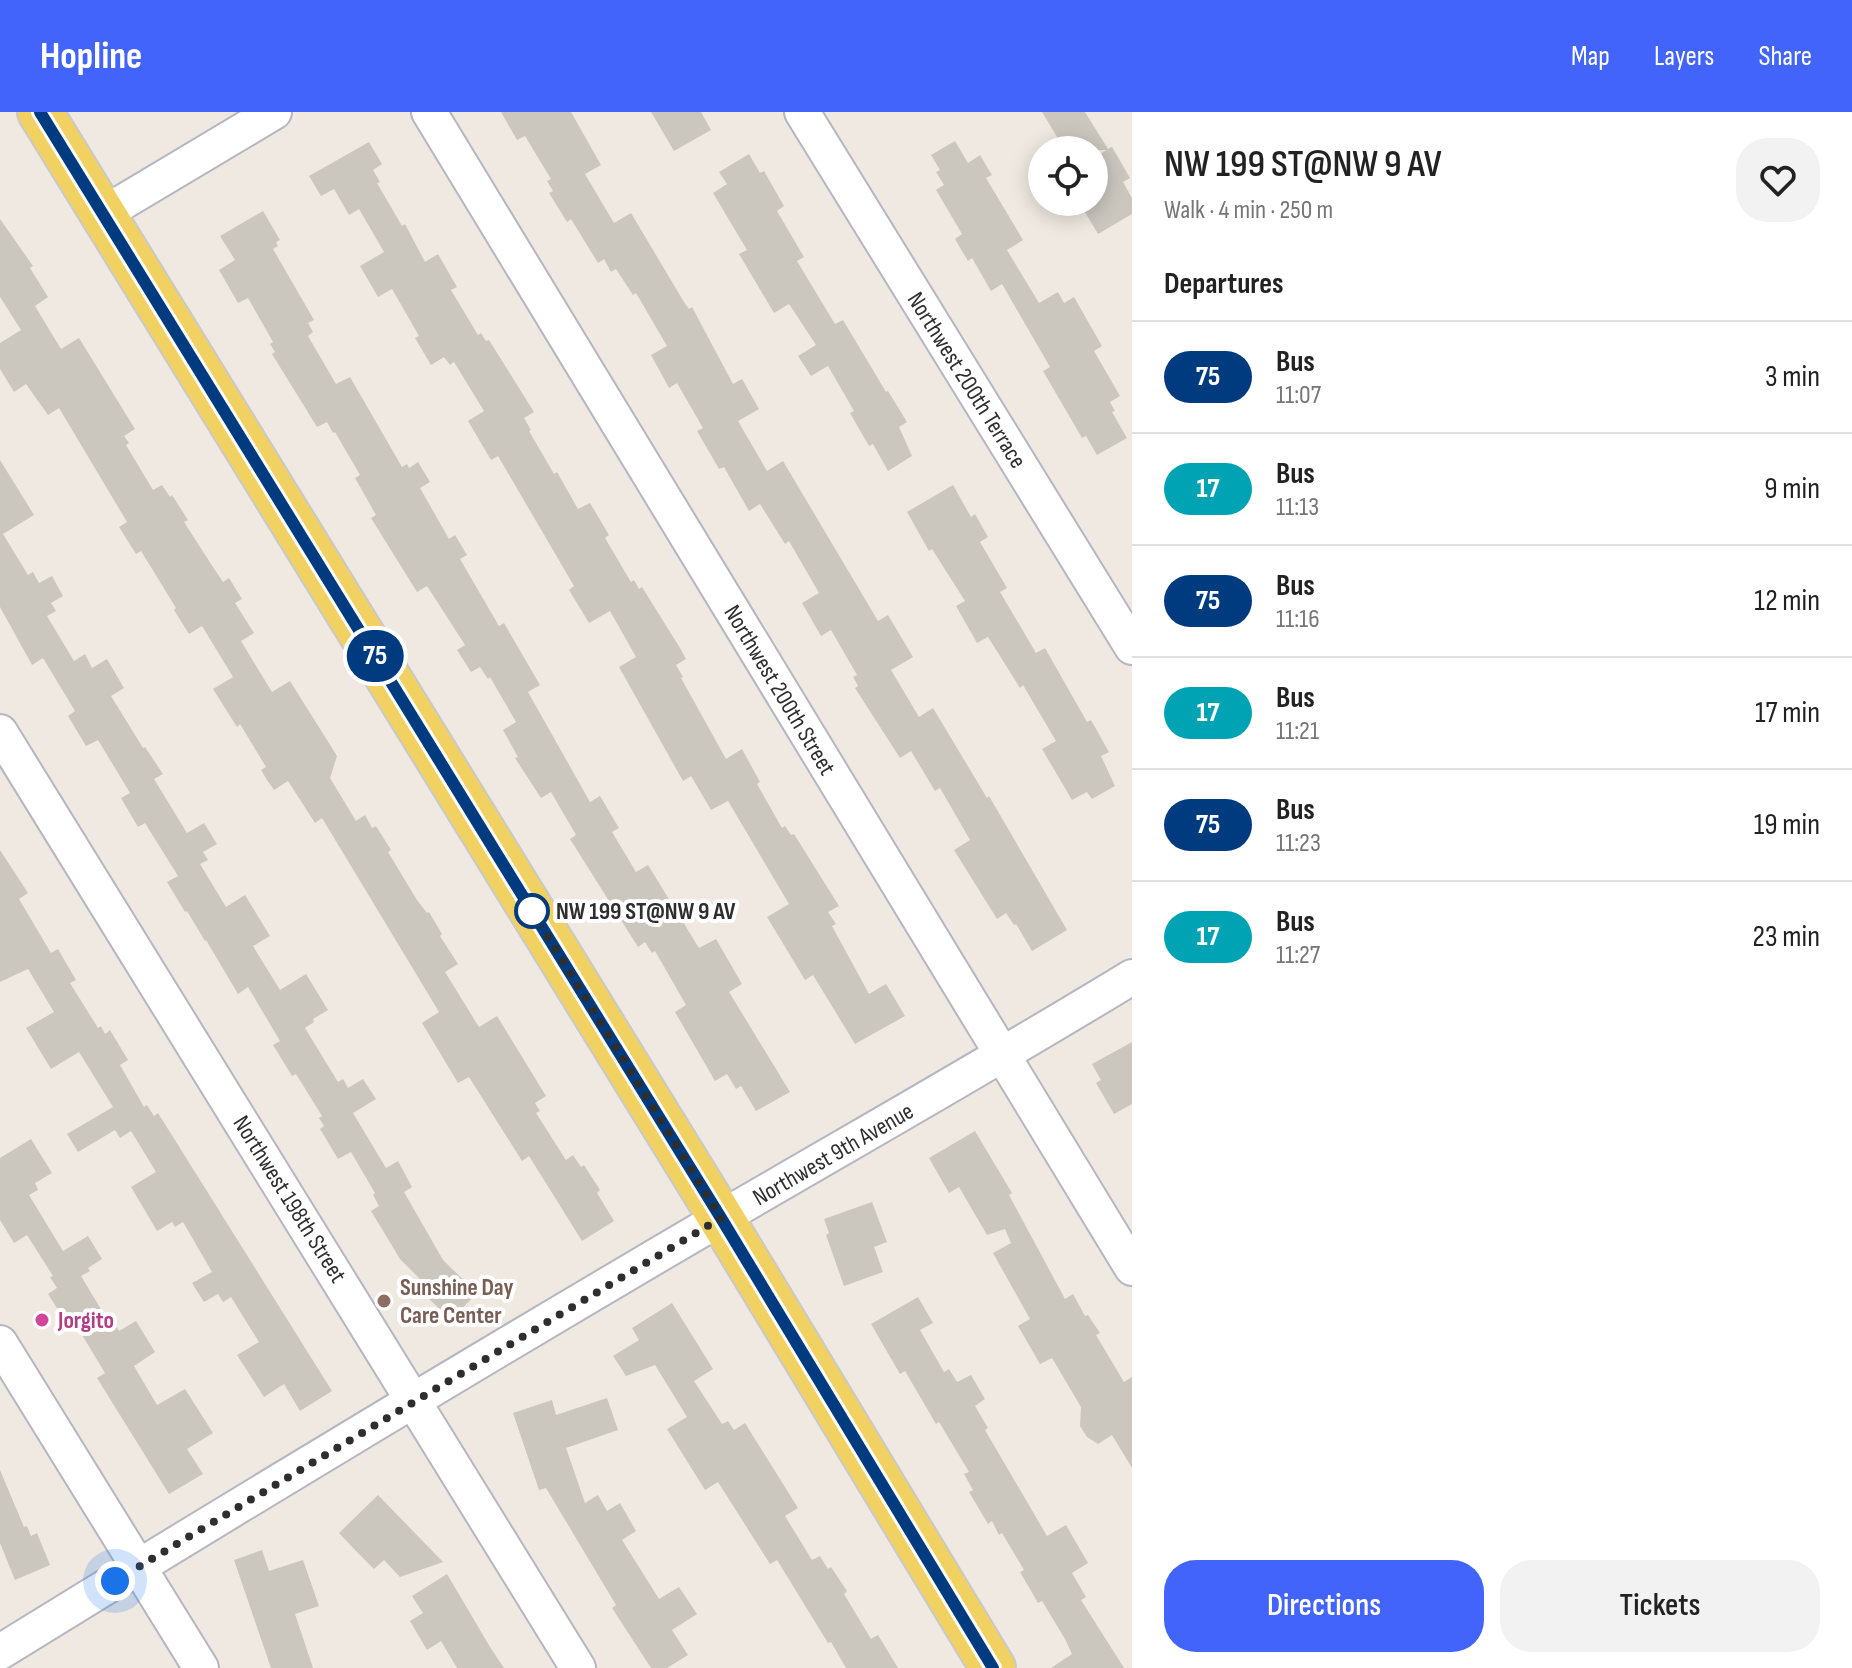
<!DOCTYPE html>
<meta charset="utf-8">
<style>
body{margin:0;font-family:"Sofia Sans Condensed",sans-serif;background:#f2f2f2;color:#222;height:100vh;display:flex;flex-direction:column;font-size:30px;white-space:nowrap}
*{box-sizing:border-box;margin:0}
p{font-size:26px;color:#767676}
.icon{flex:none;width:44px;height:44px;fill:none;stroke:currentColor;stroke-width:2;stroke-linecap:round;stroke-linejoin:round}
.map{position:relative;flex:1;overflow:hidden}
.sheet{display:flex;flex-direction:column;background:#fff;width:720px}
.sheet>*{flex:none}
.badge{padding:0 16px;border-radius:26px;font-size:28px;line-height:52px}
.buttons{position:absolute;left:1028px;top:24px;display:grid;gap:16px}
.buttons a{display:grid;place-items:center;width:80px;height:80px;border-radius:50%;background:#fff;box-shadow:0 4px 20px #0003;font-size:40px}
.you{position:absolute;width:40px;height:40px;margin:-20px;border:6px solid #fff;border-radius:50%;background:#1a73e8;box-shadow:0 0 0 12px #1a73e833}
.map>.badge{position:absolute;translate:-50% -50%;box-shadow:0 0 0 4px #fff}
h2{padding:0 32px;font-size:30px;line-height:72px}
.round{display:grid;place-items:center;flex:none;width:84px;height:84px;border-radius:32px;background:#f2f2f2}
.head{display:flex;align-items:center;justify-content:space-between;height:136px;padding:0 32px}
h1{font-size:38px;font-weight:600;line-height:60px}
.button{display:flex;gap:16px;margin-top:auto;padding:16px 32px}
.button a{flex:1;height:92px;border-radius:32px;background:#4264fb;color:#fff;font-size:32px;font-weight:600;line-height:92px;text-align:center}
.button a+a{background:#f2f2f2;color:#222}
ul{padding:0;list-style:none}
li{display:flex;align-items:center;gap:24px;height:112px;padding:0 32px;border-top:2px solid #e0e0e0}
li div{flex:1}
li b{display:block;font-size:30px}
li em{font-style:normal}
li .badge{min-width:88px;font-weight:700;text-align:center}
header{display:flex;align-items:center;gap:48px;box-sizing:border-box;height:112px;padding:0 40px;background:#4264fb;color:#fff}
header strong{font-size:38px}
nav{display:flex;gap:44px;margin-inline-start:auto;font-size:28px}
main{display:flex;flex:1;min-height:0}
.map>svg:first-child{display:block}
.building{fill:#cbc7bf}
.lines{fill:none;stroke-linecap:round;stroke-linejoin:round}
.minor-casing{stroke:#b4b7c1;stroke-width:38}
.primary-casing{stroke:#c9c9c9;stroke-width:48}
.minor{stroke:#fff;stroke-width:34}
.primary{stroke:#f2d163;stroke-width:44}
.line-casing{stroke:#fff;stroke-width:18}
.line{stroke:#003b80;stroke-width:12}
.walk{stroke:#2e2e2e;stroke-width:8;stroke-dasharray:0 14.4}
.stop-dot{fill:#fff;stroke:#003b80;stroke-width:4}
.education-dot{fill:#8d6e63;stroke:#fff;stroke-width:3}
.hotel-dot{fill:#d1479c;stroke:#fff;stroke-width:3}
.labels{text-anchor:middle;stroke-width:8;stroke-linejoin:round;paint-order:stroke}
.street-label{font-size:24px;fill:#2e2e2e;stroke:#fff}
.stop-label{font-size:24px;font-weight:bold;fill:#2e2e2e;stroke:#fff;text-anchor:start}
.education-label{font-size:24px;font-weight:bold;fill:#785e54;stroke:#fff;text-anchor:start}
.hotel-label{font-size:24px;font-weight:bold;fill:#b23c85;stroke:#fff;text-anchor:start}
</style>
<header>
<strong>Hopline</strong>
<nav><a>Map</a><a>Layers</a><a>Share</a></nav>
</header>
<main>
<div class="map">
<svg width="1132" height="1556" viewBox="0 0 1132 1556">
<rect width="100%" height="100%" fill="#efe9e1"/>
<g class="building">
<path d="M501 0H571L601 53 585 62 614 111 631 101 684 190 689 197 692 195 733 272 742 267 759 297 738 309 767 359 783 349 878 509 888 503 913 545 891 558 919 605 933 596 987 686 989 684 1067 818 1032 839 1016 812 1014 813 1006 801 997 807 954 738 970 728 940 676 935 679 911 639 900 646 855 576 858 574 853 565 857 563 831 518 821 524 802 491 819 481 789 429 785 432 760 392 749 399 724 355 719 357 697 319 703 316 677 271 669 276 651 243 667 234 636 181 633 183 616 157 611 160 604 147 598 151 571 107 567 110 549 81 553 79 547 69 551 67 525 24 517 28Z"/>
<path d="M651 0H701L711 18 674 39Z"/>
<path d="M1042 0H1085L1108 37 1112 35 1130 66 1123 70 1132 86V102L1098 122 1079 90H1094V45L1107 38H1065Z"/>
<path d="M955 29 968 51 980 43 992 63 986 66 1023 128 1007 138 1039 191 1058 180 1064 191 1074 185 1102 234 1094 239 1120 284 1110 290 1115 299 1112 300 1127 326 1097 343 1086 324 1082 326 1043 259 1050 255 1002 172 991 179 972 146 968 149 955 127 962 122 936 78 944 73 936 60 940 58 931 43Z"/>
<path d="M369 30 382 52 373 58 380 70 377 71 402 114 405 112 425 150 438 142 457 175 451 178 478 223 481 221 486 229 489 228 534 300 524 306 531 318 529 319 554 362 557 360 578 397 590 391 609 423 605 426 631 470 634 468 639 477 642 475 680 536 686 547 676 553 683 565 681 566 726 647 742 637 760 670 757 672 782 716 785 714 791 723 794 722 839 794 828 800 836 812 832 814 869 882 886 872 905 904 855 932 813 863 805 868 767 805 789 792 728 689 711 698 691 664 683 669 619 555 636 545 610 499 589 511 569 478 574 474 498 344 491 348 468 309 484 299 454 250 450 253 444 245 431 253 415 226 419 224 392 177 378 185 360 154 384 140 359 97 349 103 334 77 321 84 309 64Z"/>
<path d="M749 42 760 61 764 59 784 94 777 99 804 145 797 149 835 212 843 208 886 280 888 279 907 310 899 315 912 344 888 359 873 332 869 334 850 301 854 299 828 254 811 264 798 244 816 233 789 192 774 201 739 142 747 138 713 81 727 72 719 60Z"/>
<path d="M263 99 280 128 276 130 278 134 273 137 314 208 308 211 313 220 308 224 336 272 350 265 402 355 407 352 409 356 418 350 430 370 420 376 449 427 455 423 467 443 460 447 499 514 504 511 540 573 528 580 590 690 600 684 619 716 612 720 636 760 648 753 699 836 716 827 742 872 729 880 790 980 756 999 741 974 736 977 727 962 715 969 675 900 686 893 655 839 652 841 645 830 638 835 570 727 576 723 551 680 541 686 515 646 518 645 503 618 516 610 490 565 488 567 480 555 471 560 457 538 465 533 427 474 417 480 371 406 376 403 355 366 360 363 335 320 333 321 327 310 317 315 272 242 275 240 270 232 273 230 248 186 238 191 219 158 235 148 220 124Z"/>
<path d="M0 107 33 154 30 156 48 185 35 194 61 237 79 226 135 317 124 324 129 331 126 333 153 378 162 373 170 385 172 383 188 408 184 410 213 455 223 470 229 466 242 487 235 491 254 521 241 529 272 580 290 569 337 644 330 666 356 709 365 703 372 716 376 714 391 738 388 740 417 788 427 801 429 800 442 822 440 824 458 852 445 860 479 915 497 904 546 984 535 991 540 999 536 1001 566 1048 573 1043 581 1055 584 1053 600 1078 597 1081 614 1109 582 1129 529 1044 522 1049 469 965 458 971 422 911 439 900 322 706 315 711 288 669 274 678 267 668 261 658 266 655 240 612 237 615 213 577 233 565 202 514 189 522 174 498 176 496 141 439 136 442 119 415 127 410 59 296 48 303 26 272 14 280 0 257V231L21 218 0 185Z"/>
<path d="M0 348 34 403 3 422 28 463 33 460 39 471 52 464 63 484 51 491 56 499 47 504 74 549 85 542 92 556 107 547 124 576 111 584 143 636 145 635 163 662 154 667 187 721 204 711 217 732 203 740 208 748 200 752 226 795 245 783 270 824 253 834 280 878 306 862 328 898 313 907 314 910 305 916 338 970 343 967 348 976 363 967 376 987 353 1001 386 1056 398 1049 412 1075 404 1080 443 1148 477 1181 451 1208 426 1184 430 1180 422 1173 424 1171 400 1147 371 1099 379 1094 373 1083 375 1081 351 1040 338 1047 320 1017 324 1014 319 1006 322 1004 296 962 292 964 273 933 280 929 248 875 238 882 206 828 205 829 187 799 185 800 167 770 178 764 145 711 138 715 121 686 130 681 98 628 86 634 68 604 75 599 43 546 32 553 0 495Z"/>
<path d="M953 373 971 405 975 402 988 425 980 430 1007 476 1000 480 1036 541 1045 536 1087 610 1091 608 1109 640 1101 644 1115 674 1092 687 1087 680 1072 688 1042 637 1056 629 1023 573 1020 576 988 525 977 531 956 494 965 489 932 437 929 439 907 400Z"/>
<path d="M0 738 28 781 19 787 51 841 58 837 76 868 70 871 98 916 101 914 105 922 110 918 128 948 120 953 144 995 147 993 154 1004 158 1001 332 1279 300 1299 284 1272 264 1285 237 1243 259 1230 231 1185 223 1190 218 1182 204 1190 192 1171 212 1160 183 1110 175 1115 172 1110 157 1119 131 1075 156 1060 131 1019 120 1026 115 1018 78 1040 67 1022 113 995 79 940 51 957 26 916 54 900 28 857 0 870Z"/>
<path d="M1132 930V992L1114 1002 1096 971 1101 968 1092 952Z"/>
<path d="M975 1019 1012 1081 1009 1083 1065 1187 1073 1182 1085 1204 1088 1203 1100 1221 1096 1223 1124 1270 1132 1265V1356L1112 1323 1098 1332 1087 1325 1080 1314 1081 1295 1052 1246 1040 1252 1018 1214 1030 1207 993 1141 1011 1131 1005 1117 987 1123 959 1075 949 1081 929 1046Z"/>
<path d="M31 1027 52 1061 35 1071 38 1078 29 1083 63 1139 88 1124 102 1147 88 1156 90 1159 81 1164 108 1209 112 1207 119 1219 136 1209 155 1240 134 1254 157 1293 185 1277 213 1321 187 1337 203 1362 169 1382 97 1266 105 1261 73 1208 67 1212 48 1182 57 1176 50 1165 53 1164 27 1123 14 1131 0 1108V1046Z"/>
<path d="M872 1090 887 1130 874 1135 883 1160 844 1174 826 1123 829 1121 824 1107Z"/>
<path d="M918 1185 933 1211 920 1218 944 1260 949 1257 957 1270 971 1263 985 1287 975 1294 988 1316 985 1318 1047 1424 1066 1413 1088 1451 1072 1461 1086 1485 1081 1488 1124 1556H1051L1072 1542 1065 1527 1042 1489 1038 1491 1020 1460 1024 1458 1002 1421 999 1423 992 1409 988 1412 969 1380 973 1378 964 1362 969 1360 939 1310 936 1312 905 1259 900 1262 871 1212Z"/>
<path d="M672 1191 713 1257 694 1269 722 1312 728 1309 734 1318 745 1311 798 1396 785 1404 812 1448 820 1444 828 1457 831 1455 847 1479 844 1482 871 1527 878 1523 898 1556H846L831 1530 828 1531 777 1448 770 1452 718 1370 705 1378 667 1317 687 1305 655 1253 626 1264 619 1253 613 1244 639 1228 632 1216Z"/>
<path d="M607 1286 618 1318 566 1336 585 1391 598 1383 607 1399 620 1391 636 1419 622 1428 659 1487 679 1475 697 1502 672 1518 688 1543 667 1556H651L612 1496 616 1493 546 1376 539 1378 513 1301 552 1288 556 1303Z"/>
<path d="M0 1358 24 1415 27 1414 31 1424 37 1421 50 1453 15 1468 0 1431Z"/>
<path d="M378 1383 443 1450 400 1465 384 1448 374 1457 356 1439 339 1421Z"/>
<path d="M262 1438 269 1459 303 1448 319 1494 295 1502 313 1556H271L234 1448Z"/>
<path d="M447 1462 490 1535 504 1556H457L441 1529 427 1538 410 1509 423 1501 412 1484Z"/>
</g>
<g class="lines">
<defs>
<g id="minor">
<path d="M429 0 1132 1156"/>
<path d="M802 0 1132 535"/>
<path d="M103 102 274 0"/>
<path d="M0 620 578 1556"/>
<path d="M0 1231 201 1556"/>
<path d="M0 1540C238 1393 479 1248 721 1106 858 1026 996 948 1132 865"/>
</g>
<path id="primary" d="M40 0 721 1106 993 1556"/>
</defs>
<use href="#minor" class="minor-casing"/>
<use href="#primary" class="primary-casing"/>
<use href="#minor" class="minor"/>
<use href="#primary" class="primary"/>
</g>
<g class="lines">
<defs>
<path id="line" d="M40 0 721 1106 993 1556"/>
</defs>
<use href="#line" class="line-casing"/>
<use href="#line" class="line"/>
<path class="walk" d="M115 1469 721 1106 532 799"/>
</g>
<circle class="stop-dot" cx="532" cy="799" r="16"/>
<circle class="education-dot" cx="384" cy="1189" r="8"/>
<circle class="hotel-dot" cx="42" cy="1208" r="8"/>
<g class="labels">
<g class="street-label">
<text transform="translate(967 268) rotate(58)" y="8">Northwest 200th Terrace</text>
<text transform="translate(780 578) rotate(59)" y="8">Northwest 200th Street</text>
<text transform="translate(833 1042) rotate(-30)" y="8">Northwest 9th Avenue</text>
<text transform="translate(290 1087) rotate(58)" y="8">Northwest 198th Street</text>
</g>
<g class="stop-label">
<text x="556" y="807">NW 199 ST@NW 9 AV</text>
</g>
<g class="education-label">
<text x="400" y="1183">Sunshine Day<tspan x="400" dy="28">Care Center</tspan></text>
</g>
<g class="hotel-label">
<text x="58" y="1216">Jorgito</text>
</g>
</g>
</svg>
<div class="buttons">
<a><svg class="icon" aria-label="locate" viewBox="0 0 24 24"><circle cx="12" cy="12" r="6"/><path d="M12 2v4M12 18v4M2 12h4M18 12h4"/></svg></a>
</div>
<div class="you" style="left:115px;top:1469px"></div>
<b class="badge" style="left:375px;top:544px;background:#003b80;color:#fff">75</b>
</div>
<section class="sheet">
<div class="head"><div><h1>NW 199 ST@NW 9 AV</h1><p>Walk · 4 min · 250 m</p></div><a class="round"><svg class="icon" aria-label="heart" viewBox="0 0 24 24"><path d="M12 20l-8-8c-3-5 5-10 8-4 3-6 11-1 8 4z"/></svg></a></div>
<h2>Departures</h2>
<ul>
<li><span class="badge" style="background:#003b80;color:#fff">75</span><div><b>Bus</b><p>11:07</p></div><em>3 min</em></li>
<li><span class="badge" style="background:#00a3b4;color:#fff">17</span><div><b>Bus</b><p>11:13</p></div><em>9 min</em></li>
<li><span class="badge" style="background:#003b80;color:#fff">75</span><div><b>Bus</b><p>11:16</p></div><em>12 min</em></li>
<li><span class="badge" style="background:#00a3b4;color:#fff">17</span><div><b>Bus</b><p>11:21</p></div><em>17 min</em></li>
<li><span class="badge" style="background:#003b80;color:#fff">75</span><div><b>Bus</b><p>11:23</p></div><em>19 min</em></li>
<li><span class="badge" style="background:#00a3b4;color:#fff">17</span><div><b>Bus</b><p>11:27</p></div><em>23 min</em></li>
</ul>
<div class="button"><a>Directions</a><a>Tickets</a></div>
</section>
</main>
